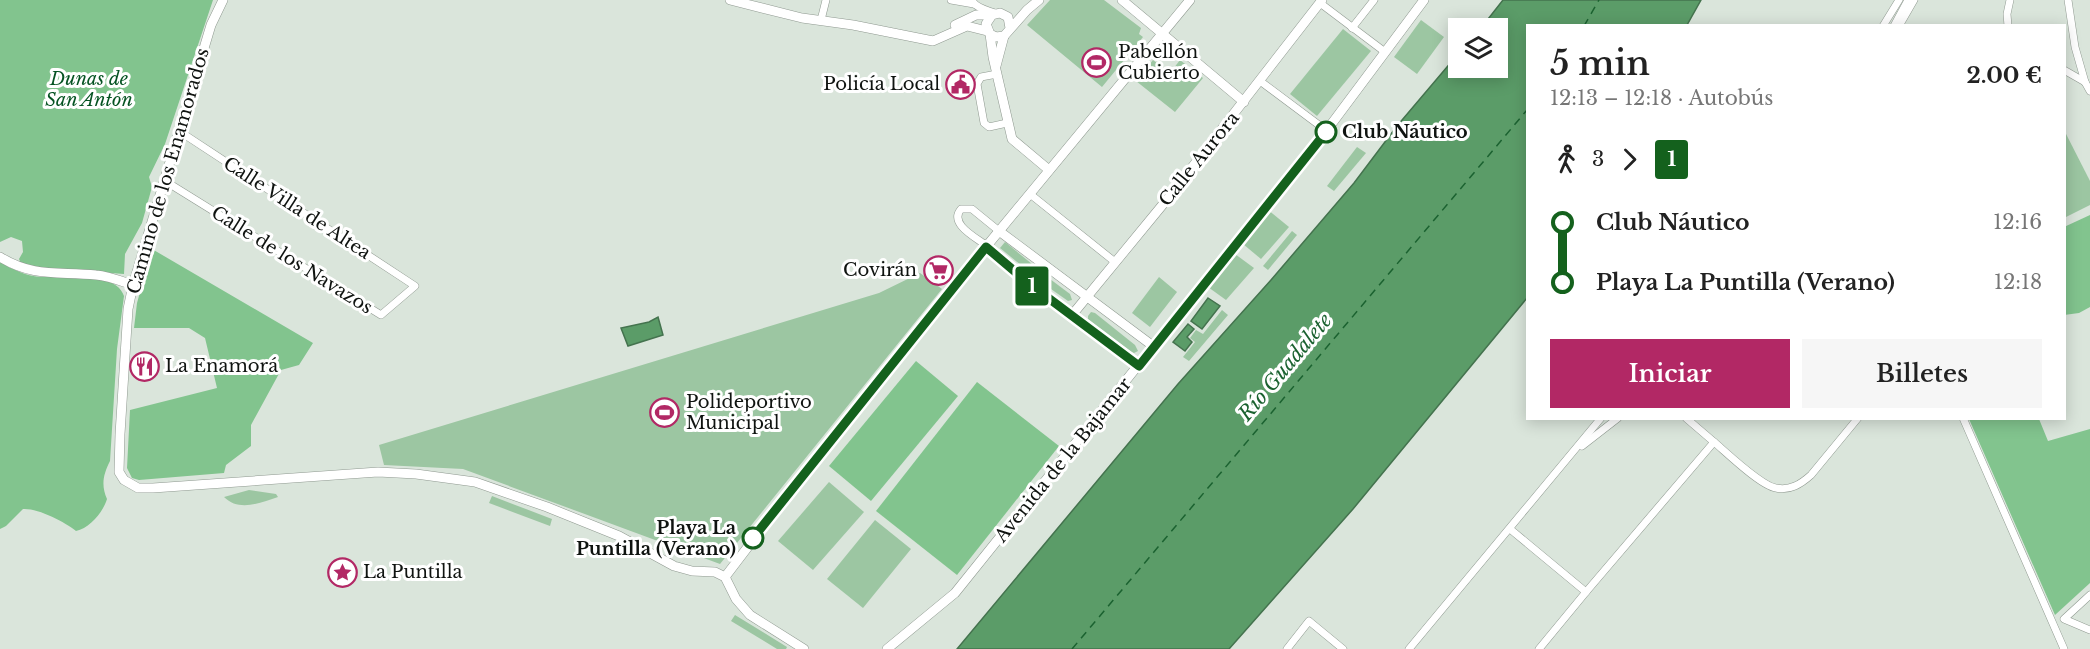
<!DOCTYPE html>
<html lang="es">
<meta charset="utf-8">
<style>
body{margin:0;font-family:"Libre Baskerville",serif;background:#f6f6f6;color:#222;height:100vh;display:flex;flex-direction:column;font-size:22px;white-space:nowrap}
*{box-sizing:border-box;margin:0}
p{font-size:20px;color:#767676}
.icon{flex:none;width:33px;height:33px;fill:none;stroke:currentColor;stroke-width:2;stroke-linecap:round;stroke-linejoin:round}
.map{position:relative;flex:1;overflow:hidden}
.sheet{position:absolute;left:1526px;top:24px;width:540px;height:396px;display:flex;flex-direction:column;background:#fff;border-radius:0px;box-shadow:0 3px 15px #0003}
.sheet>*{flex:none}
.badge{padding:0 12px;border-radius:4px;font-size:21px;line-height:39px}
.controls{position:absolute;left:1448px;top:18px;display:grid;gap:12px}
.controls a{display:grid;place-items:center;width:60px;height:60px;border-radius:0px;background:#fff;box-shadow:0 3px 15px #0003;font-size:30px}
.map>.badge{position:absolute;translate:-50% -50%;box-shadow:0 0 0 3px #fff}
.legs{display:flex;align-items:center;gap:9px;height:66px;padding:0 24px;font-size:20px}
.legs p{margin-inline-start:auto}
.headline{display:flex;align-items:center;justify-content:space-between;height:102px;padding:0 24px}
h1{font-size:33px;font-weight:600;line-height:45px}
.cta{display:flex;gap:12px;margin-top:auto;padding:12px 24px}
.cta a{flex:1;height:69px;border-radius:0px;background:#b22865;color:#fff;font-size:24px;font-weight:600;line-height:69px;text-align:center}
.cta a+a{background:#f6f6f6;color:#222}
ul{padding:0 24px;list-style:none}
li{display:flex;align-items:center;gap:21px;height:60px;font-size:22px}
li i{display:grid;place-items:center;width:9px;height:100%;margin:0 8px;background:currentColor}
li i::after{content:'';width:15px;height:15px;margin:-8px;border:4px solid;border-radius:50%;background:#fff}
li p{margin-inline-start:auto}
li:first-child i{background:linear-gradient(#0000 50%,currentColor 0)}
li:last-child i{background:linear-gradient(currentColor 50%,#0000 0)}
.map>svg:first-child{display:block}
.green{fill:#9cc6a2}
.forest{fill:#82c48e}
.water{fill:#5b9c68;stroke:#44734e;stroke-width:1.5}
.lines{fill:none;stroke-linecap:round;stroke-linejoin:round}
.ferry{stroke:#1b6230;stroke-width:1.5;stroke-dasharray:8 6;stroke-linecap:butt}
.street-casing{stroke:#8f9990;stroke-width:8}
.secondary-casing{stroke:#8f9990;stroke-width:10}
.street{stroke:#fff;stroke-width:7}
.secondary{stroke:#fff;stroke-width:9}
.line-1-casing{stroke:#fff;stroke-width:14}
.line-1{stroke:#14611d;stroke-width:9}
.stop-1-dot{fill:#fff;stroke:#14611d;stroke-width:3}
.labels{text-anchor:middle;stroke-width:6;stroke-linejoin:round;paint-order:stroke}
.poi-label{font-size:18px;fill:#0f1310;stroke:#fff;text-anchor:start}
.park-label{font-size:18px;font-style:italic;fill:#055322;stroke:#fff}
.stop-label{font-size:18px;font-weight:bold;fill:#0f1310;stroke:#fff;text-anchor:start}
.street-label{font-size:18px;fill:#0f1310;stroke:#fff}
.water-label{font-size:20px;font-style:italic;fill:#1b6230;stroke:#fff}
</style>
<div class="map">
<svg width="2090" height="649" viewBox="0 0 2090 649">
<rect width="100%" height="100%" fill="#dae5db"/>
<g class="green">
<path d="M1050 0H1104L1141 28 1139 34 1143 37 1102 87 1027 25Z"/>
<path d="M1421 20 1444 37 1417 74 1394 57Z"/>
<path d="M1343 29 1371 51 1317 116 1290 94Z"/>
<path d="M1153 60 1170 73 1180 60 1203 78 1175 112 1136 81Z"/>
<path d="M2064 130 2090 181V205L2064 218Z"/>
<path d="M1357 147 1366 153 1334 191 1327 186Z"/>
<path d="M1268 210 1289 227 1261 259 1243 244Z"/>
<path d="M1292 231 1297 235 1268 270 1263 266Z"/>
<path d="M1005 242 1043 273 1038 279 1000 248Z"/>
<path d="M1235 254 1254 268 1226 300 1208 287Z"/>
<path d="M920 273 942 289 720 564 463 469 384 465 379 445 879 293Z"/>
<path d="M1046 276 1070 294 1072 300 1068 301 1041 282Z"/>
<path d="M1159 277 1177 292 1150 327 1132 313Z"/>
<path d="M1222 310 1228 315 1189 361 1183 357 1195 342 1190 338 1196 330 1203 334Z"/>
<path d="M1091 312 1095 313 1135 345 1138 351 1134 353 1130 351 1088 319V316Z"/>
<path d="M829 482 864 512 813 570 778 541Z"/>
<path d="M249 490 276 494 278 497C260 503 239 512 224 497Z"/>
<path d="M492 496 552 519 550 526 489 503Z"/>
<path d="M875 520 911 549 863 608 827 579Z"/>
<path d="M735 615 787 647 786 649H777L731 621Z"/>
</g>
<g class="forest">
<path d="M0 0H213L165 144 149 177 152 187 142 223 125 254 124 274 32 267 21 264 19 259 23 252 22 241 11 237 0 242Z"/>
<path d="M2090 215V307L2079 313 2064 315V227Z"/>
<path d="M152 249 313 343 299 365 281 370 251 425V446L226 465 224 473 139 480 132 478 127 468 130 410 217 388 205 338 189 328H134L137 303Z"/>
<path d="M0 262C12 269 26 276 40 277 62 278 115 270 124 296L117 349 110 461C103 475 101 485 107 499 103 512 90 528 76 531 65 522 38 508 23 509L6 526 0 529Z"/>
<path d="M916 361 958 396 871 501 829 466Z"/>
<path d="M977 382 1059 446 957 575 876 511Z"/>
<path d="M1969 419H2039L2048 441 2090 429V583L2055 615Z"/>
</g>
<g class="water">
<path d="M1503 0H1701L1687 25 1527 26V298L1353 509 1229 649H957L1178 384 1271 280 1354 183 1397 126 1458 54V68H1497V28H1481Z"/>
<path d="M1208 298 1220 306 1202 329 1191 321Z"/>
<path d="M658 317 663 335 628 346 621 328 649 322Z"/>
<path d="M1188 324 1194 329 1187 337 1192 342 1185 351 1173 342Z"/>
</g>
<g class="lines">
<g class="ferry">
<path d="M1584 26 1599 0"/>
<path d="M1072 649 1527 110"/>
</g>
<defs>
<g id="street">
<path d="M951 0 974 4"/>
<path d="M972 0C975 8 987 10 995 13"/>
<path d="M2068 0 2075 47 2085 82"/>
<path d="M1320 3 1385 52"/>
<path d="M821 20 826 0"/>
<path d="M1883 26 1899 0"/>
<path d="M1894 26 1908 0"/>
<path d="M1899 26 1914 0"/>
<path d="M2008 26 2007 14 2010 0"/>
<path d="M1352 28 1374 0"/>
<path d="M2064 70 2085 82 2090 91"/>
<path d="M997 74 981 77 977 84 984 123 989 127 1007 123"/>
<path d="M1260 81 1327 131"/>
<path d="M165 181 381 315 415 286 179 131"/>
<path d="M1030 194 1115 262"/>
<path d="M987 246C977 238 948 224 961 209H972L999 231"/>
<path d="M1963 418 2064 649"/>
<path d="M1714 442C1727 453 1761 486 1776 488 1790 491 1801 484 1811 475L1858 418"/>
<path d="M1582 446 1618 418"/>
<path d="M1510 529 1586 592 1539 649"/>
<path d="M1586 592 1714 442 1686 418"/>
<path d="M2090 595 2064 619 2090 630"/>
<path d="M1287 649 1309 621 1343 649"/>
<path d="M1409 649 1601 418"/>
</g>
<g id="secondary">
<path d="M223 0 211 25 133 285 128 309 120 434 119 472 124 480 138 488H153L378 472 416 474 475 482 547 507 619 536 674 566 692 571 715 572 725 577 736 599 750 615 804 649"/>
<path d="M730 0 802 18 853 25 933 41 967 26 987 31"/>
<path d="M1122 0 1244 102"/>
<path d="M955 25 976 15H992"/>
<path d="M1010 28 1008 17 1000 13 992 15 986 24 990 34 996 37 1004 36 1027 10 1039 0"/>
<path d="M990 34 993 57 1012 139 1049 170"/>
<path d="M996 66 1004 36"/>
<path d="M999 231 1153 346"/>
<path d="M986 247 1031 285 1139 366"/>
<path d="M0 257C34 278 59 271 96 275 108 276 121 281 133 285"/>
<path d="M1072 315 1169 197 1322 0"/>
<path d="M725 577 811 464 976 259 1190 0"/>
<path d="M887 649 955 593 1324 134 1424 0"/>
</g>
</defs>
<use href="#street" class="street-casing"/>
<use href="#secondary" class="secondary-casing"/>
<use href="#street" class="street"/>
<use href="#secondary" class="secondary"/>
</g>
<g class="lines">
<defs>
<path id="line-1" d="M753 538 986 247 1031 285 1139 366 1326 132"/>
</defs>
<use href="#line-1" class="line-1-casing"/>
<use href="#line-1" class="line-1"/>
</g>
<defs>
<symbol id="stadium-ring" viewBox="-11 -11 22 22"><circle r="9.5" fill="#fff" stroke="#b22865" stroke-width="1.5"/><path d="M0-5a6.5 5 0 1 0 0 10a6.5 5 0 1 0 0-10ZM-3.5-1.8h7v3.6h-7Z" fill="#b22865"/></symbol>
<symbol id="civic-ring" viewBox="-11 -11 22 22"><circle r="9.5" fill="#fff" stroke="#b22865" stroke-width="1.5"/><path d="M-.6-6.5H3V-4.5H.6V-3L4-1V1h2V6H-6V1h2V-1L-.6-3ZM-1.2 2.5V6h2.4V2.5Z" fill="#b22865"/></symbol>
<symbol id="supermarket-ring" viewBox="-11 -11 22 22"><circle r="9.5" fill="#fff" stroke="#b22865" stroke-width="1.5"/><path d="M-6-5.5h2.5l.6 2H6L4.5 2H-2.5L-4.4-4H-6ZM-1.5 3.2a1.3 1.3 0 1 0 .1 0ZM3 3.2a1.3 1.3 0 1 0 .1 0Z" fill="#b22865"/></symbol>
<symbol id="restaurant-ring" viewBox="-11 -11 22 22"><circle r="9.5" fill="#fff" stroke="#b22865" stroke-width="1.5"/><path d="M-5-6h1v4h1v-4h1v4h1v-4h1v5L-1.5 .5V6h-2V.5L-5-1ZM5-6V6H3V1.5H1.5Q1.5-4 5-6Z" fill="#b22865"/></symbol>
<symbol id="sight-ring" viewBox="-11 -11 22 22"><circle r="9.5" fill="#fff" stroke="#b22865" stroke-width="1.5"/><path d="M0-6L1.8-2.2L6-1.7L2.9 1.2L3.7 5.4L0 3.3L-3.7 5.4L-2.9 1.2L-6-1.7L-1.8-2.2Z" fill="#b22865"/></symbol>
</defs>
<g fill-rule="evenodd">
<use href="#stadium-ring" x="1080" y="46" width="33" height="33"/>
<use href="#civic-ring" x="944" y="68" width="33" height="33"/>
<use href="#supermarket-ring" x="922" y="254" width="33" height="33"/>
<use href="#restaurant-ring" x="128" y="350" width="33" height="33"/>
<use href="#stadium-ring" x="648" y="396" width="33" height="33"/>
<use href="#sight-ring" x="326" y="556" width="33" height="33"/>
</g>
<g class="stop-1-dot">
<circle cx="1326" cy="132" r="10"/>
<circle cx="753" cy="538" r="10"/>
</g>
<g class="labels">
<g class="poi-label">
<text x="1118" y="58">Pabellón<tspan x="1118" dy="21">Cubierto</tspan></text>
<text x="940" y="90" text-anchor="end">Policía Local</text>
<text x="917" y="276" text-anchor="end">Covirán</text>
<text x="165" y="372">La Enamorá</text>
<text x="686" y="408">Polideportivo<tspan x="686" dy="21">Municipal</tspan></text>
<text x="363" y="578">La Puntilla</text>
</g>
<g class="park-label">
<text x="89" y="85">Dunas de<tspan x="89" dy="21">San Antón</tspan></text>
</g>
<g class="stop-label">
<text x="1342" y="138">Club Náutico</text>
<text x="736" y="534" text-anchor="end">Playa La<tspan x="736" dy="21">Puntilla (Verano)</tspan></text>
</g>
<g class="street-label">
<text transform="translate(1199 159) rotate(-51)" y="6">Calle Aurora</text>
<text transform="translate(168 171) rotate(-74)" y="6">Camino de los Enamorados</text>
<text transform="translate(297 208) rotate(33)" y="6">Calle Villa de Altea</text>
<text transform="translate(292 260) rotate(32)" y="6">Calle de los Navazos</text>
<text transform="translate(1063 460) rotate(-51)" y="6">Avenida de la Bajamar</text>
</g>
<g class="water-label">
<text transform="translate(1285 367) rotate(-50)" y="7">Río Guadalete</text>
</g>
</g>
</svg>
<div class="controls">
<a><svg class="icon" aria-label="layers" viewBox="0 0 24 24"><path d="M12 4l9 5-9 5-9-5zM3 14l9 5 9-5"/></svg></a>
</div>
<b class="badge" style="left:1032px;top:286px;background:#14611d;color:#fff">1</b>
<section class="sheet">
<div class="headline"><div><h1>5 min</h1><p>12:13 – 12:18 · Autobús</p></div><b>2.00 €</b></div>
<div class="legs"><svg class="icon" aria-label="walk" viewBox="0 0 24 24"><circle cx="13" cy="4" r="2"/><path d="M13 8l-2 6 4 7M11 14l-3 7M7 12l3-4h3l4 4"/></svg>3<svg class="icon" aria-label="forward" viewBox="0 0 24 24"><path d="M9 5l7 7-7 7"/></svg><b class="badge" style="background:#14611d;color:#fff">1</b></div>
<ul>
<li><i style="color:#14611d"></i><b>Club Náutico</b><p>12:16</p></li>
<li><i style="color:#14611d"></i><b>Playa La Puntilla (Verano)</b><p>12:18</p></li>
</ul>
<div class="cta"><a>Iniciar</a><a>Billetes</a></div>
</section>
</div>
